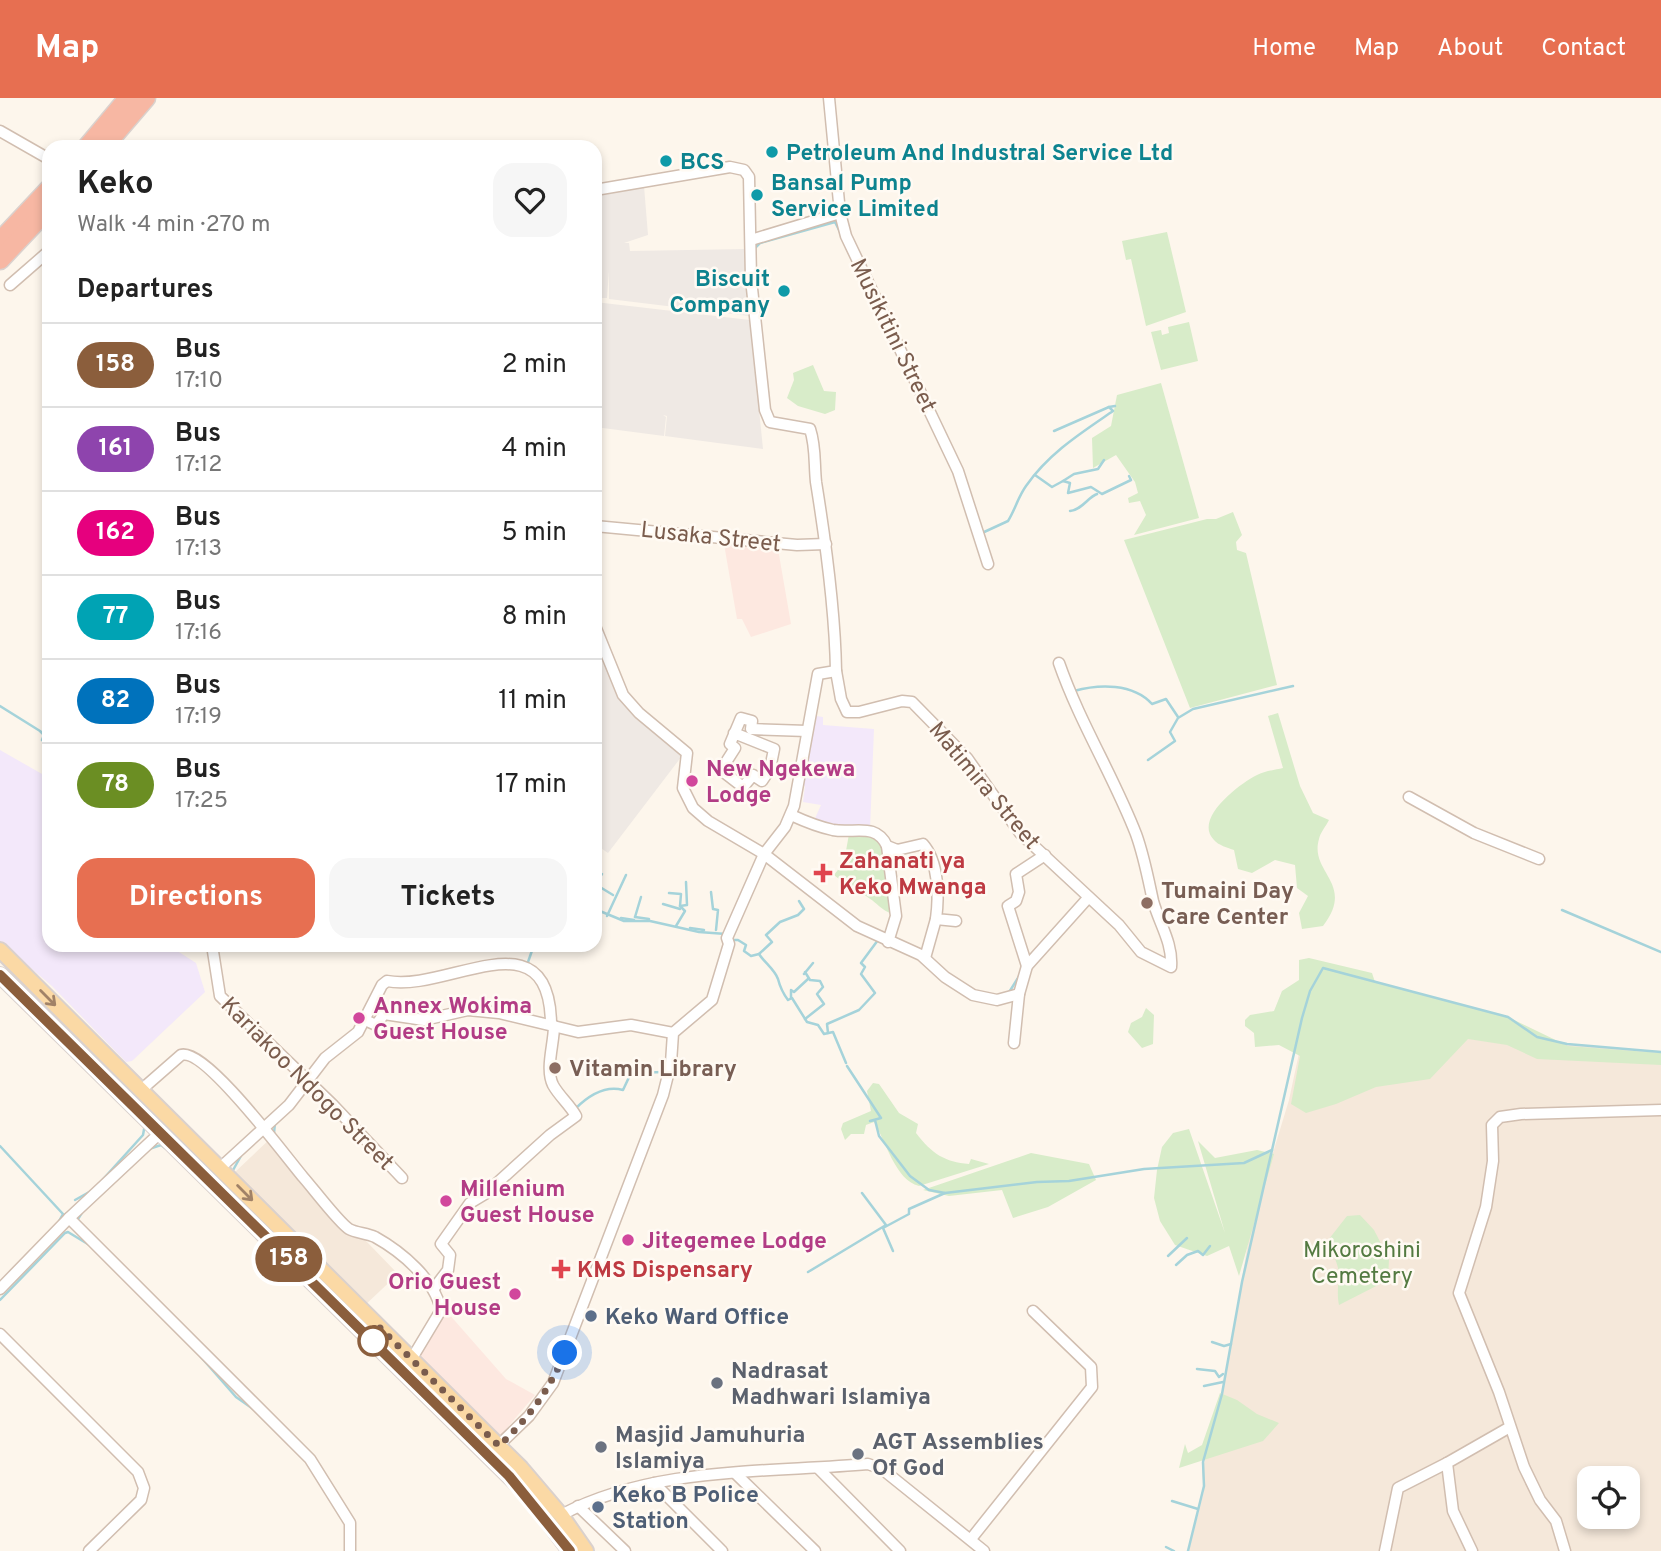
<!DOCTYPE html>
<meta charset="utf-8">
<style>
body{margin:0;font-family:Overpass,sans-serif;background:#f6f6f6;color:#222;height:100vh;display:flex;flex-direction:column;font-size:26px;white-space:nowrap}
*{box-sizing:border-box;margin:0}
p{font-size:23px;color:#767676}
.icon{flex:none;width:38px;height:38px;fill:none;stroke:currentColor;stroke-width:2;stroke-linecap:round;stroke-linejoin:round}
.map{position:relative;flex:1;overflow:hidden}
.side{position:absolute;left:42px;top:42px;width:560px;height:812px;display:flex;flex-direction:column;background:#fff;border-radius:21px;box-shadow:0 4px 10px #0003}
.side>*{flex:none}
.badge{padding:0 14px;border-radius:23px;font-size:24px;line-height:46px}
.controls{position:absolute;left:1577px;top:1368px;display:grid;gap:14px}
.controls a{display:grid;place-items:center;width:63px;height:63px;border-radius:14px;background:#fff;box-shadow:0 4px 10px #0003;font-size:35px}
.you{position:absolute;width:35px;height:35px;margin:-18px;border:5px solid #fff;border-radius:50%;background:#1a73e8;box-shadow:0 0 0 10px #1a73e833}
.map>.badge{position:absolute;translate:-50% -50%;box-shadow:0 0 0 4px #fff}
h2{padding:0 35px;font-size:26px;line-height:63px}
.round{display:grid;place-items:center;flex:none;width:74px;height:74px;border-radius:21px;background:#f6f6f6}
.headline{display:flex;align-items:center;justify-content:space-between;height:119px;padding:0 35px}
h1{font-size:33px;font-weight:700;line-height:52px}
.button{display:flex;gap:14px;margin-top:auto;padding:14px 35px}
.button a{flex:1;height:80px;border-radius:21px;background:#e76f51;color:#fff;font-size:28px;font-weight:700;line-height:80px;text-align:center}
.button a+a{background:#f6f6f6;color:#222}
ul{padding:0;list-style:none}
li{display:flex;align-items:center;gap:21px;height:84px;padding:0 35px;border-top:2px solid #e0e0e0}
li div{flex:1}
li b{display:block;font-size:26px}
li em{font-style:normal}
li .badge{min-width:77px;font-weight:700;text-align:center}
header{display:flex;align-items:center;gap:42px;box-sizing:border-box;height:98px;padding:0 35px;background:#e76f51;color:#fff}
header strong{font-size:33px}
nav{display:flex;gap:38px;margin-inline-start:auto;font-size:24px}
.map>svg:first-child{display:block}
.residential{fill:#f5e8da;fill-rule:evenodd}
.commercial{fill:#fde8e0}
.industrial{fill:#efe9e4}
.education{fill:#f3e8fa}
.green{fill:#d8ecc9}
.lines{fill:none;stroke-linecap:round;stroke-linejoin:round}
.stream{stroke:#a5d3da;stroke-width:2.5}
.street-casing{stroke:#d1beb0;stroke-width:13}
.primary-casing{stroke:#dad1cd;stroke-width:18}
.highway-casing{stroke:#dad1cd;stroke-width:21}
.street{stroke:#fff;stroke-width:10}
.primary{stroke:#fbd9a5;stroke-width:14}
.highway{stroke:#f7b7a3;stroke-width:18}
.oneway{stroke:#a18267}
.line-casing{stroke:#fff;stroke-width:16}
.line{stroke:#8b5e3c;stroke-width:10}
.walk{stroke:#7a5c4d;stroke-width:7;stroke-dasharray:0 12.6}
.culture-dot{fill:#0f9aa8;stroke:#fffaf3;stroke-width:2.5}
.hotel-dot{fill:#d1479c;stroke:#fffaf3;stroke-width:2.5}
.health-dot{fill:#e0444e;stroke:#fffaf3;stroke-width:2.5}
.education-dot{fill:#8d6e63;stroke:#fffaf3;stroke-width:2.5}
.service-dot{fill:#5c6f8a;stroke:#fffaf3;stroke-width:2.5}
.stop-dot{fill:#fff;stroke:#8b5e3c;stroke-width:3.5}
.worship-dot{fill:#6b7280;stroke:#fffaf3;stroke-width:2.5}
.labels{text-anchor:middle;stroke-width:5;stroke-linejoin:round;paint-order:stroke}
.culture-label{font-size:23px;font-weight:bold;fill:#0d838f;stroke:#fffaf3;text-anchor:start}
.street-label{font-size:23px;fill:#7a5c4d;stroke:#fffaf3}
.hotel-label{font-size:23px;font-weight:bold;fill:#b23c85;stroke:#fffaf3;text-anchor:start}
.health-label{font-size:23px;font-weight:bold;fill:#be3a42;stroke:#fffaf3;text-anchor:start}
.education-label{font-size:23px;font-weight:bold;fill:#785e54;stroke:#fffaf3;text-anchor:start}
.park-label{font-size:23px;fill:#537a41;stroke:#fffaf3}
.service-label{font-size:23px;font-weight:bold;fill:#4e5e75;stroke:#fffaf3;text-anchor:start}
.worship-label{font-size:23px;font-weight:bold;fill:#5b616d;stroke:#fffaf3;text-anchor:start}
</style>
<header>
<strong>Map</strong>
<nav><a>Home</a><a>Map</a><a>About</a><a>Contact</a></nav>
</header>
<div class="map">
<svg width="1661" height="1453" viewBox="0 0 1661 1453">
<rect width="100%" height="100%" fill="#fdf6ec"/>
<g class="residential">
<path d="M1326 866 1547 941 1572 947 1661 953V1453H1189L1204 1393 1202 1373 1224 1287 1251 1127 1289 1002 1308 913ZM1589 1381H1628V1419H1589Z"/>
<path d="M272 1039 306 1081 398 1176 363 1209 234 1075Z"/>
</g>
<g class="commercial">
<path d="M724 446 778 451 791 526 751 539 742 521H737Z"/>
<path d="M448 1215 506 1281 535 1297 496 1343 414 1260 440 1220Z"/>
</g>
<g class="industrial">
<path d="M644 88 648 137 624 145H629L630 153 746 151 749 218 609 201V173L607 200H595V96Z"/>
<path d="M595 204 750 222 763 351 665 338 667 318 663 317 666 319 664 338 595 329Z"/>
<path d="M595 539 617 598 685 654 608 755 595 746Z"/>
</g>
<g class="education">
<path d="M810 617 823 619V627L874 631 870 732 813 725 821 707 803 704 805 688 797 686Z"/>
<path d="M0 652 49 680V745L43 752 49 756V847H168L196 865 205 894 132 963 126 964 52 888 0 844Z"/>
</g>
<g class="green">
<path d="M1167 134 1186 214 1146 228 1131 161 1126 162 1122 143Z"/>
<path d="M1189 224 1198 263 1161 272 1151 234 1161 232 1162 237 1169 235 1168 229Z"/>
<path d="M813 267 824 293 836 294 835 312 825 316 798 308 787 300 794 282 793 275Z"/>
<path d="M1161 285 1199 420 1134 437 1146 417 1140 403 1129 405 1128 400 1138 395 1135 384 1116 357 1093 370 1092 340 1111 328 1117 297Z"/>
<path d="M1233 414 1242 437 1236 444 1237 452 1246 455 1277 587 1190 610 1124 442 1207 421H1216Z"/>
<path d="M1278 615 1300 688 1313 715 1329 722C1326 728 1320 735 1319 741 1309 775 1356 785 1323 828L1302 831 1299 815 1308 798 1297 790 1295 767 1275 762 1252 775 1238 771 1234 752C1228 750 1218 747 1214 742 1193 721 1239 686 1257 677 1264 673 1275 672 1283 670L1268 618Z"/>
<path d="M858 733 880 740 898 819C879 811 880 807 866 798 855 791 845 786 834 777L844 764 849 736Z"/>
<path d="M1309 860 1372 875 1375 884 1508 919 1568 948 1661 955V967L1537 961 1507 947 1468 941 1430 981 1376 989 1336 1006 1306 1015 1291 1006 1300 958 1279 947 1255 949 1254 935 1245 928V922L1250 917 1274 913 1282 893 1299 882V862Z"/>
<path d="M1146 910 1154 917 1153 946 1142 950 1128 934 1131 925 1142 919Z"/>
<path d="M873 985 879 986 899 1015 918 1026 916 1035C932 1056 945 1064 969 1066L971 1061 989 1066 919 1088C895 1082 886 1043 874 1024L866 1027 864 1036H851L845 1042 841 1031 843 1025 871 1013 867 993Z"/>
<path d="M1189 1031 1225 1135 1198 1043 1215 1060 1257 1052 1274 1056 1239 1178 1229 1148 1207 1158 1175 1147 1160 1123 1154 1100 1157 1072 1162 1049 1173 1035Z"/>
<path d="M1031 1055 1089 1066 1096 1082 1048 1109 1013 1120 1002 1092 949 1098 923 1092Z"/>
<path d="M1360 1117 1374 1132 1389 1161 1388 1182 1339 1207C1336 1193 1340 1180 1338 1170 1336 1160 1330 1153 1329 1141L1347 1118Z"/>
<path d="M1220 1295 1237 1302 1257 1316 1279 1325 1263 1343 1179 1370 1185 1346 1188 1355 1202 1347Z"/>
</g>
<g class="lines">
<g class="stream">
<path d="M755 150 760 145 835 124 841 136"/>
<path d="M766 281 768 295"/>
<path d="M1054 333 1109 309"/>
<path d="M1035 377 1052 389 1063 383 1070 385 1068 395 1091 389 1102 396 1131 382 1129 378"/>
<path d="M1063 383 1074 376 1098 371 1104 362"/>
<path d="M1070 413C1082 412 1088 399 1097 396"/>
<path d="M982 435 1008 423C1015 412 1018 399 1026 388 1049 355 1081 335 1113 313L1109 309 1115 308"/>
<path d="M1074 593C1099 586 1133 585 1152 606L1166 601 1178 619"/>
<path d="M0 608 40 633 44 637 42 642 49 645"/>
<path d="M1148 662 1175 643 1170 634 1178 620 1193 611 1293 588"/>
<path d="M602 776 595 786 613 797"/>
<path d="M711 794 713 811 718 812 716 832"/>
<path d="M669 795 681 796 680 808"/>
<path d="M663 806 680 811"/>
<path d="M595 811 624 823H650L699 834 726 836"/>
<path d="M1562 812 1661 854"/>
<path d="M607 818 626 777"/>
<path d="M635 819 649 821"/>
<path d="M635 819 641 799"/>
<path d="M621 820 634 822"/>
<path d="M676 828 685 813 680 808 687 807 686 784"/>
<path d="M690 830 704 832"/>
<path d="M731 842H738L746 847 744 853 751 858 759 856C764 864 775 872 778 881 780 889 782 894 788 902L792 900 807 924 818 927 824 936 833 934 846 965"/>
<path d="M759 856 772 844 766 837 780 824 798 817 804 811 799 803"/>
<path d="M528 864 534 847"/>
<path d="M804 876 813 865"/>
<path d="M1008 896 1021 875"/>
<path d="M37 899 97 958"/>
<path d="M791 900V892L794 894 808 881"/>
<path d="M805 921 824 906 817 896 823 889 820 883 810 882 805 874"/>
<path d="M828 935 827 926 859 912 875 895 861 876 865 869 861 865 878 842"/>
<path d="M847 968 881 1020 870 1023 875 1022 879 1038 910 1078 929 1092 945 1095 1037 1084 1069 1083 1144 1071 1244 1065 1272 1052"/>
<path d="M575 1011C588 998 605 987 623 992L631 975 664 974"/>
<path d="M274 1035 275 1025"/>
<path d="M0 1048 63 1116 58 1125"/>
<path d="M149 1051 161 1047 165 1050"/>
<path d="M232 1074 242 1056"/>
<path d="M96 1089 143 1037 145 1026"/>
<path d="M75 1102 91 1093"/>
<path d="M78 1121 83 1113"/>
<path d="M893 1153 883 1130 909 1116V1111L945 1095"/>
<path d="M1168 1158 1187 1140"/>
<path d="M1176 1167 1187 1157 1198 1153 1203 1157 1210 1148"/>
<path d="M808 1174 886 1127 862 1095"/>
<path d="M0 1202 65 1135 68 1134 91 1148"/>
<path d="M1212 1244 1224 1248 1231 1246"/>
<path d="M201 1259 236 1299 256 1313"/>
<path d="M1197 1271 1215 1273 1219 1279 1223 1276"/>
<path d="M1204 1288 1223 1284"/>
<path d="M1172 1403 1198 1411"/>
<path d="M1166 1449 1174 1453"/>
<path d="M1188 1453 1204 1388 1203 1364 1222 1296 1242 1184 1302 920 1310 893 1323 870 1508 919 1537 939 1567 946 1661 954"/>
</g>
<defs>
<g id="street">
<path d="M829 0 840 115 846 138 958 373 988 466"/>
<path d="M0 33 49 61"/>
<path d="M751 142 840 115"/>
<path d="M10 187 49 153"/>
<path d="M595 428 797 447 826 446"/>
<path d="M595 528 623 597 639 615 687 655 683 690 693 710 708 723 764 756 857 828 921 857 945 879 973 897 997 902 1019 896"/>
<path d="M836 573 841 601 847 614H859L902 603 912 604 967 660 1020 735 1119 827 1141 854 1171 869C1173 845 1159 825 1153 803 1148 780 1144 758 1136 736 1113 677 1080 625 1059 565"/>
<path d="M734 635 774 651 770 671 762 683 753 677 743 689 721 672 735 650 730 646 741 620 752 623 751 631 807 633"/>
<path d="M1409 699 1474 735 1539 761"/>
<path d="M791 717C804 723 819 729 833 732 854 736 876 724 887 748L897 752 923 746C939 764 939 799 936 821L956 823"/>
<path d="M887 748 896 818 888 844"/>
<path d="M212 847 220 898 332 1006 402 1080"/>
<path d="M925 860 936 821"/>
<path d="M1027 868 1008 808 1016 803 1019 794 1016 776 1045 757"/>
<path d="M365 922 376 927 384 916 424 922 468 912 499 915 578 934 631 927 673 935"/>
<path d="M1014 945 1019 896 1027 868 1088 800"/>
<path d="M141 992 181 957C205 949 286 1059 303 1079 312 1089 339 1125 349 1131 356 1135 367 1135 375 1139 402 1154 435 1182 441 1212L414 1257"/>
<path d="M220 1070 289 1007 325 960 358 934 382 887 387 883C447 895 549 815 551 925"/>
<path d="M69 1120 310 1361 350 1425V1453"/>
<path d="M435 1189 448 1172 450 1157 441 1146 470 1105 485 1096 550 1037 576 1018C570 1007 559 998 553 987 545 971 554 946 554 928"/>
<path d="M0 1191 69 1120 161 1034"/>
<path d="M0 1236 138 1374 144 1390 141 1402 89 1453"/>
<path d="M499 1347 529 1318 553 1285 663 997 671 965 673 935 712 902 729 846 727 840 764 756 785 729 794 708 818 576 836 573C835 510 826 446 816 384 814 365 816 349 810 331L770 324 765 312 751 181 749 79 744 72 730 69 595 92"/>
<path d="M818 1370 900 1453"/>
<path d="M735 1375 815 1453"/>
<path d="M654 1385 722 1453"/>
<path d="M578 1408 625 1453"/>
<path d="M561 1417C654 1368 765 1375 868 1366L882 1371 984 1453"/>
<path d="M971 1441 1092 1289 1091 1269 1033 1213"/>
<path d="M1385 1453 1398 1390 1447 1365"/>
<path d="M1472 1453 1453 1413 1447 1365 1510 1329"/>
<path d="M1565 1453 1556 1423 1540 1402 1524 1369 1499 1294 1459 1195 1486 1109 1493 1063 1492 1027 1500 1019 1521 1016 1661 1012"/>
</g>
<g id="primary">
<path d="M0 852 521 1370 561 1417 586 1453"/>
<path d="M0 877 509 1378 528 1397 570 1453"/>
</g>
<g id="highway">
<path d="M87 49 128 0"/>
<path d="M104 49 146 0"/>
<path d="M0 143 49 91"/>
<path d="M0 162 49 110"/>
</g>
</defs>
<use href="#street" class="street-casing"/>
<use href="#primary" class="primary-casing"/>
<use href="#highway" class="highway-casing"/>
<use href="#street" class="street"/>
<use href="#primary" class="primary"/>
<use href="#highway" class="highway"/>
</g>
<defs><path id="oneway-shaft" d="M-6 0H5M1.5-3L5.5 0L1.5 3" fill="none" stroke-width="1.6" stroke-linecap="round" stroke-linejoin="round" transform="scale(1.75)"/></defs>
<g class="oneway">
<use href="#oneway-shaft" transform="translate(48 900) rotate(45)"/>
<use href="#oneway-shaft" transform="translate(245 1095) rotate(45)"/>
</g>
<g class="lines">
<defs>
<path id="line" d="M0 877 509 1378 570 1453"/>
</defs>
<use href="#line" class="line-casing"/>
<use href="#line" class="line"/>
<path class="walk" d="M373 1243 375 1225 499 1348C530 1318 548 1294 565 1255"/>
</g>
<g class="culture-dot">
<circle cx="772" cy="54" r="7"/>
<circle cx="666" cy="63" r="7"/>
<circle cx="757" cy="97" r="7"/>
<circle cx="784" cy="193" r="7"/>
</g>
<g class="hotel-dot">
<circle cx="692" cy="683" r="7"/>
<circle cx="359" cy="920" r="7"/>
<circle cx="446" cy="1103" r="7"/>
<circle cx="628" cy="1142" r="7"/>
<circle cx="515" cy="1196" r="7"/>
</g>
<g class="health-dot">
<path d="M819.5 764.5h7v7h7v7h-7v7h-7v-7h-7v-7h7z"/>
<path d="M557.5 1160.5h7v7h7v7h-7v7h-7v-7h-7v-7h7z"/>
</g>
<g class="education-dot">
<circle cx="1147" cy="805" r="7"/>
<circle cx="555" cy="970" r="7"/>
</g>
<g class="service-dot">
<circle cx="591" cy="1218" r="7"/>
<circle cx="598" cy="1409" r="7"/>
</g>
<circle class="stop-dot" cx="373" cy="1243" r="14"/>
<g class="worship-dot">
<circle cx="717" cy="1285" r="7"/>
<circle cx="601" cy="1349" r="7"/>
<circle cx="858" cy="1356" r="7"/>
</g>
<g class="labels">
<g class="culture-label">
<text x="786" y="62">Petroleum And Industral Service Ltd</text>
<text x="680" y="71">BCS</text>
<text x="771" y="92">Bansal Pump<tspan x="771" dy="26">Service Limited</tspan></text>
<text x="770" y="188" text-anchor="end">Biscuit<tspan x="770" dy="26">Company</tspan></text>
</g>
<g class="street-label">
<text transform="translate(894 237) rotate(64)" y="8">Musikitini Street</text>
<text transform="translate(711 438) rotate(6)" y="8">Lusaka Street</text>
<text transform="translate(985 687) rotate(50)" y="8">Matimira Street</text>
<text transform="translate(308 985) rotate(45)" y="8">Kariakoo Ndogo Street</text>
</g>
<g class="hotel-label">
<text x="706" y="678">New Ngekewa<tspan x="706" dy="26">Lodge</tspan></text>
<text x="373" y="915">Annex Wokima<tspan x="373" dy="26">Guest House</tspan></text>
<text x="460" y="1098">Millenium<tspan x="460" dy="26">Guest House</tspan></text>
<text x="642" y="1150">Jitegemee Lodge</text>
<text x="501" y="1191" text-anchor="end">Orio Guest<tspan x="501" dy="26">House</tspan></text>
</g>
<g class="health-label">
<text x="839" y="770">Zahanati ya<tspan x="839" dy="26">Keko Mwanga</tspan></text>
<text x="577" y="1179">KMS Dispensary</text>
</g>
<g class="education-label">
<text x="1161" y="800">Tumaini Day<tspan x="1161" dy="26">Care Center</tspan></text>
<text x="569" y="978">Vitamin Library</text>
</g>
<g class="park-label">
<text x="1362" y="1159">Mikoroshini<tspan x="1362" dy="26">Cemetery</tspan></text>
</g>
<g class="service-label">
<text x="605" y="1226">Keko Ward Office</text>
<text x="612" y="1404">Keko B Police<tspan x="612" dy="26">Station</tspan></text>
</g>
<g class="worship-label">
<text x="731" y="1280">Nadrasat<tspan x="731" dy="26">Madhwari Islamiya</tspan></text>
<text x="615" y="1344">Masjid Jamuhuria<tspan x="615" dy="26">Islamiya</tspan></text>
<text x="872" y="1351">AGT Assemblies<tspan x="872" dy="26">Of God</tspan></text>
</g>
</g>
</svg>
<div class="controls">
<a><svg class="icon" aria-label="locate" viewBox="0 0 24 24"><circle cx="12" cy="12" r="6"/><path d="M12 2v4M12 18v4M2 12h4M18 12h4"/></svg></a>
</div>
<div class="you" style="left:565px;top:1255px"></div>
<b class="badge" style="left:289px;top:1161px;background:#8b5e3c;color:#fff">158</b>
<section class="side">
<div class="headline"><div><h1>Keko</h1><p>Walk · 4 min · 270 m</p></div><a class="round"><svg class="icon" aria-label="heart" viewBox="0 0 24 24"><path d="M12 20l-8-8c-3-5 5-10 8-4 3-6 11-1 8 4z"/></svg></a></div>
<h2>Departures</h2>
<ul>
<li><span class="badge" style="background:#8b5e3c;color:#fff">158</span><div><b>Bus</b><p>17:10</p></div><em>2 min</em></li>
<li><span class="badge" style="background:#8e44ad;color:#fff">161</span><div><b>Bus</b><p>17:12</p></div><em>4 min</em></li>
<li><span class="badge" style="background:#e6007e;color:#fff">162</span><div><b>Bus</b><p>17:13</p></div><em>5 min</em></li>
<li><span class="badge" style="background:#00a3b4;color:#fff">77</span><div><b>Bus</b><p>17:16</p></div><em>8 min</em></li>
<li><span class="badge" style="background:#0072bc;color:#fff">82</span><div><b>Bus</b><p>17:19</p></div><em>11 min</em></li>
<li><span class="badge" style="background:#6b8e23;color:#fff">78</span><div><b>Bus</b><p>17:25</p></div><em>17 min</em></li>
</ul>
<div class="button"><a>Directions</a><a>Tickets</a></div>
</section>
</div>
